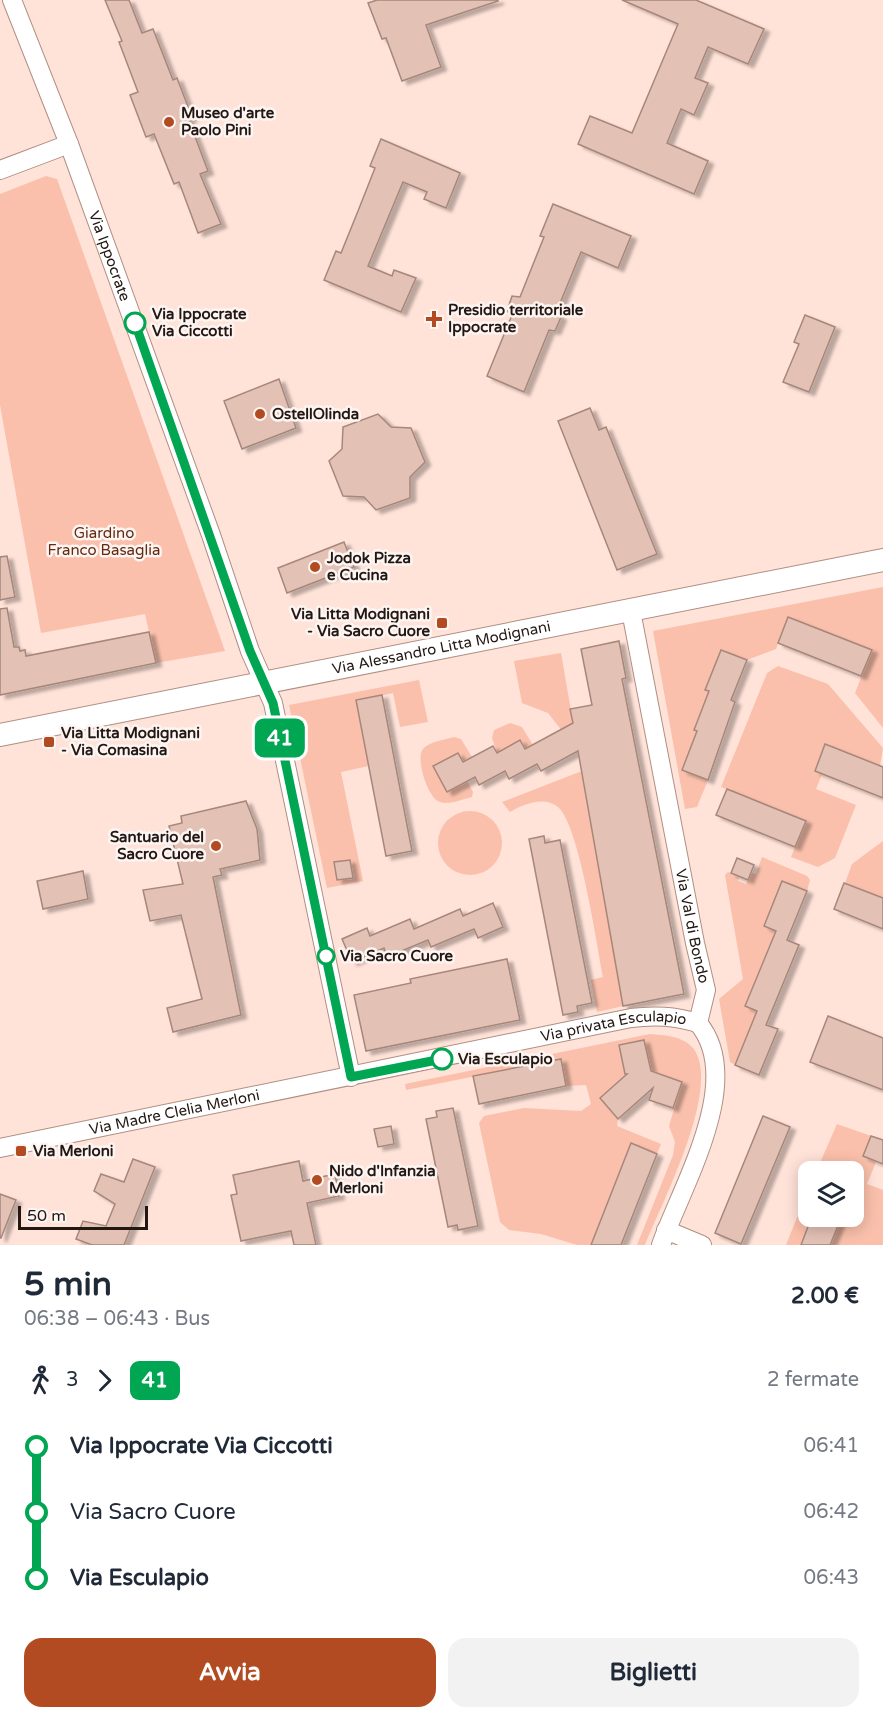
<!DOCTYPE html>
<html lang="it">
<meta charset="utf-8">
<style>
body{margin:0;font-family:"Varela Round",sans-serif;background:#f2f2f3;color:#1f2937;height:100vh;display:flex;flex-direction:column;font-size:22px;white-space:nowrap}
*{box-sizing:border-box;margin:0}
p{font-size:20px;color:#747a83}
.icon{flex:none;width:33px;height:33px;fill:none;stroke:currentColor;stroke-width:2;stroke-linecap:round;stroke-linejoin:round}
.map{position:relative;height:1245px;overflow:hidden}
.drawer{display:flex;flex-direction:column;background:#fff;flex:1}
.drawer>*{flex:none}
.badge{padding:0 12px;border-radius:9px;font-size:21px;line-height:39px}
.controls{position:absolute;left:798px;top:1161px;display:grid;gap:12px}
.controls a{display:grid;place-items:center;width:66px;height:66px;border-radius:12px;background:#fff;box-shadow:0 3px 15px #0003;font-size:30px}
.scale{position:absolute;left:18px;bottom:15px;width:130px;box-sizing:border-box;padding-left:6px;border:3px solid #231713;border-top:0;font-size:16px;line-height:21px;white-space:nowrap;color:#231713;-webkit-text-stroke:4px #fcf5f2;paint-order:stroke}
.map>.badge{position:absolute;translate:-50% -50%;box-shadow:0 0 0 3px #fff}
.legs{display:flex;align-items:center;gap:9px;height:66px;padding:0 24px;font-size:20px}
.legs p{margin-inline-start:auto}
.overview{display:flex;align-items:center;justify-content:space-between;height:102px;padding:0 24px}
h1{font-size:33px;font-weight:800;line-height:45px}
.button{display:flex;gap:12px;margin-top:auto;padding:12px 24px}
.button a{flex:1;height:69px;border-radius:18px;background:#b24b21;color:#fff;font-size:24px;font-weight:800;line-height:69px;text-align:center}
.button a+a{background:#f2f2f3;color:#1f2937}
ul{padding:0 24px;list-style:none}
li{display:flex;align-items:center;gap:21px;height:66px;font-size:22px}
li i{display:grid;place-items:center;width:9px;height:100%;margin:0 8px;background:currentColor}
li i::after{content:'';width:15px;height:15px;margin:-8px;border:4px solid;border-radius:50%;background:#fff}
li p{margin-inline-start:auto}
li:first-child i{background:linear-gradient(#0000 50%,currentColor 0)}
li:last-child i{background:linear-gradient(currentColor 50%,#0000 0)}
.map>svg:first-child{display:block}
.green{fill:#fac0ab}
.building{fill:#e4c1b5;stroke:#a7877b;stroke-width:1.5;filter:url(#shadow)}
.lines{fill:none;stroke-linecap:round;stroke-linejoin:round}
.minor-casing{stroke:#b08f83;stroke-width:20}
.tertiary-casing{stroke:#b08f83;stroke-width:24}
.minor{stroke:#fff;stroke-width:18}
.tertiary{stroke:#fff;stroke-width:22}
.line-1-casing{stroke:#fff;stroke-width:14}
.line-1{stroke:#00a651;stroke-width:9}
.poi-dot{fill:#b24b21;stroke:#fcf5f2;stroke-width:2}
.stop-1-dot{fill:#fff;stroke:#00a651;stroke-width:3}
.labels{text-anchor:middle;stroke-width:5;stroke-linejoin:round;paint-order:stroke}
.poi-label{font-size:15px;font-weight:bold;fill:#231713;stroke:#fcf5f2;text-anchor:start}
.street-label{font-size:15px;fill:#231713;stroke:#fcf5f2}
.stop-label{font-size:15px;font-weight:bold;fill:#231713;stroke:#fcf5f2;text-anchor:start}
.park-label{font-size:15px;fill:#642911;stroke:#fcf5f2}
</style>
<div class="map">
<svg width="883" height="1245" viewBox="0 0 883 1245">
<defs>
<filter id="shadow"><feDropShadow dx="5.5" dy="3.5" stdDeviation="1.5" flood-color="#0004"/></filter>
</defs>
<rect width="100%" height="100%" fill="#ffe2d8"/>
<g class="green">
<path d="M46 176 57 179 225 651 156 663 145 614 41 633 0 405V194Z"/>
<path d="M883 587V728L855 693 872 650 788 617 776 649 747 660 721 650 706 690 709 691 694 729 697 731 682 769 708 780 697 807 685 809 653 631Z"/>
<path d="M561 653 578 751 548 713 522 703 514 661Z"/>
<path d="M778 666 828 684 883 748 880 766 825 745 815 770 822 774 816 789 856 805 835 858 818 867 791 857 806 821 721 787 767 673Z"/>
<path d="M419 680 428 722 400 727 393 693 356 701 369 766 341 772 363 881 327 888 289 705Z"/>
<path d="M510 723 522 727 533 745 525 749 520 741 497 753 492 738 494 730Z"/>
<path d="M454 737 461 739 472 757 463 761 458 753 433 767 447 792 467 781 473 792 472 797C463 799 450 805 440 802 428 799 415 758 423 749 430 741 445 740 454 737Z"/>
<path d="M582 771 623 1006 597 1012 591 980 603 977C597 946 579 824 558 807 544 796 524 804 510 812L502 802Z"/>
<circle cx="470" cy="843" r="32"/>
<path d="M883 841V898L845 883 852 864Z"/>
<path d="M762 857 807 876 810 880 807 891 782 882 764 925 776 931 757 1011 735 1065 730 1062 719 999 743 979 725 875 728 872 739 877 738 881 746 884 751 873 756 874Z"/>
<path d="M650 1034C664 1035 683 1036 693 1048 723 1086 661 1205 645 1245H637L673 1155 675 1142 669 1126 682 1082 651 1071 644 1040 619 1045 625 1076 600 1098 618 1119 617 1126 661 1144 657 1154 631 1144 592 1242 597 1245H577L541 1234 509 1230 500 1222 479 1123 484 1116 524 1108 581 1111 591 1104 586 1085 566 1086 561 1059 406 1090 405 1084Z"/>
<path d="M837 1124 871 1136 863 1156 876 1162 867 1184 883 1190V1245H830L842 1217 854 1216V1172H816Z"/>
<path d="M808 1190V1216L812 1217 801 1245H786Z"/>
</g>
<g class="building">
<path d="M105 0H129L142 33 153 29 173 80 177 78 192 117 188 118 208 171 200 174 221 224 198 233 179 182 174 184 154 134 146 137 130 95 138 92 119 42 122 41Z"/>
<path d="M377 0H498V1L426 25 441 67 402 81 386 38 382 39 368 3Z"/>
<path d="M622 0H696L764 29 748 64 708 47 695 78 708 83 694 115 681 109 667 143 708 161 694 194 578 144 590 116 632 133 678 24Z"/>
<path d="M381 139 460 173 446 208 424 199 427 192 403 182 368 266 392 276 394 270 416 278 401 312 324 280 336 251 341 253 358 211 375 168 370 166Z"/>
<path d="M553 204 631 236 618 268 581 252 556 313 561 317 555 331 549 330 524 392 487 376 512 315 507 311 512 296 520 297 544 237 540 236Z"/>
<path d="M805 315 835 327 809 392 783 382 799 344 794 342Z"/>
<path d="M279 379 296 428 242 449 224 401Z"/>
<path d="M590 408 599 430 606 427 657 554 617 570 558 421Z"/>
<path d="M378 414 391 427 411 428 425 462 410 477V498L376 510 364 497 343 496 329 461 342 449 343 427Z"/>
<path d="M344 542 354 567 287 593 278 568Z"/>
<path d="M7 556 15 597 0 600V557Z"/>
<path d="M7 608 14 647H19L20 651 25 650 26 656 149 632 156 663 0 695V609Z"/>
<path d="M788 617 872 650 861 676 778 643Z"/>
<path d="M619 641 626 678 622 679 684 994 623 1006 578 751 541 771 537 764 509 779 505 771 479 785 475 777 447 792 433 766 458 753 463 762 493 746 497 753 520 740 525 749 573 723 570 709 592 705 581 649Z"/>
<path d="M721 650 747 660 731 700 735 702 708 780 682 770 697 731 694 730 709 691 705 690Z"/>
<path d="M382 695 412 851 386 856 356 700Z"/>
<path d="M825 744 883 767V798L815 771Z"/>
<path d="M727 789 806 821 795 847 716 815Z"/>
<path d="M246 801 257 829 260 860 220 869 222 875 213 877 241 1015 173 1032 167 1008 202 999 181 915 150 921 143 890 183 884 169 826 182 823 181 816Z"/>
<path d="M544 836 545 843 560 840 592 1003 577 1006 578 1012 563 1015 529 839Z"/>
<path d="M737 858 754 865 748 880 731 873Z"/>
<path d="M350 860 353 878 337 880 334 862Z"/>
<path d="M83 871 88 899 43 909 37 881Z"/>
<path d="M782 881 807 891 787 940 799 945 766 1025 778 1029 759 1075 735 1065 757 1011 745 1006 776 931 764 926Z"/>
<path d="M844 883 883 898V929L834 909Z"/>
<path d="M493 903 503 927 478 938 474 929 431 947 428 940 387 957 384 948 352 962 342 939 367 928 370 936 410 919 414 929 460 909 463 916Z"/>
<path d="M507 959 520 1020 366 1051 354 995 411 983 410 979Z"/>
<path d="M828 1016 883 1038V1090L810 1062Z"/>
<path d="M644 1040 651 1071 682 1082 673 1108 649 1100 653 1088 618 1119 600 1098 627 1074H625L619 1045Z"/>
<path d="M561 1059 566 1086 479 1104 473 1076Z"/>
<path d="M453 1108 478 1226 458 1230 457 1225 448 1227 426 1119 437 1117 436 1111Z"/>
<path d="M763 1116 790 1127 741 1244 715 1233Z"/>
<path d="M391 1126 394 1144 378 1147 374 1129Z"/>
<path d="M871 1136 883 1140V1164L863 1156Z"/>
<path d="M631 1143 657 1154 621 1245H591Z"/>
<path d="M133 1159 155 1167 124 1245H92L76 1239 83 1221 106 1226 115 1204 94 1191 101 1174 124 1182Z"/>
<path d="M299 1161 303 1181 335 1174 339 1196 307 1203 316 1245H294L291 1231 241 1241 231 1195 237 1194 233 1175Z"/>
<path d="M0 1194 16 1200 1 1238H0Z"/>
<path d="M812 1216H842L830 1245H801Z"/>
</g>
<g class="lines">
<defs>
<g id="minor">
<path id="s1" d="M12 0 69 144 211 535 250 651 273 703 351 1077"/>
<path d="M0 170 69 144"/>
<path id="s2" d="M631 611 695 943 706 990 698 1023"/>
<path id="s3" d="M0 1148 631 1018C655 1015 674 1016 698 1023"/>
<path d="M666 1230 702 1245"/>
<path d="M661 1245C682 1185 746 1080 698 1023"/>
</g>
<g id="tertiary">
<path id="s4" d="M0 735 883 560"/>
</g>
</defs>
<use href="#minor" class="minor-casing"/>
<use href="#tertiary" class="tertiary-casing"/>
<use href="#minor" class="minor"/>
<use href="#tertiary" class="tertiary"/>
</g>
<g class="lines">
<defs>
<path id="line-1" d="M135 323 250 651 273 703 351 1077 442 1059"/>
</defs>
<use href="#line-1" class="line-1-casing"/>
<use href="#line-1" class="line-1"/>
</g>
<g class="poi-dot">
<circle cx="169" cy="122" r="6"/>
<path d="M431 310h6v6h6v6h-6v6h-6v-6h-6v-6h6z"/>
<circle cx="260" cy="414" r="6"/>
<circle cx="315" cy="567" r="6"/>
<rect x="436" y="617" width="12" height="12" rx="3"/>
<rect x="43" y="736" width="12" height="12" rx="3"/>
<circle cx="216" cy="846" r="6"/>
<rect x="15" y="1145" width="12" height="12" rx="3"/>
<circle cx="317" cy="1180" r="6"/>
</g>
<g class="stop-1-dot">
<circle cx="135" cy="323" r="10"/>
<circle cx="326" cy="956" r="8"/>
<circle cx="442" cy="1059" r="10"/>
</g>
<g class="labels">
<g class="poi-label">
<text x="181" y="118">Museo d'arte<tspan x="181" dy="17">Paolo Pini</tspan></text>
<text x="448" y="315">Presidio territoriale<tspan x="448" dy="17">Ippocrate</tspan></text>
<text x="272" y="419">OstellOlinda</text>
<text x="327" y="563">Jodok Pizza<tspan x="327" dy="17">e Cucina</tspan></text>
<text x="430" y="619" text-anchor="end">Via Litta Modignani<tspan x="430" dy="17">- Via Sacro Cuore</tspan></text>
<text x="61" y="738">Via Litta Modignani<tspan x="61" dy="17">- Via Comasina</tspan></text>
<text x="204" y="842" text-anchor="end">Santuario del<tspan x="204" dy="17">Sacro Cuore</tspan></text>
<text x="33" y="1156">Via Merloni</text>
<text x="329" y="1176">Nido d'Infanzia<tspan x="329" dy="17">Merloni</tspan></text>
</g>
<g class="street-label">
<text dy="5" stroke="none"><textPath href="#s1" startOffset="274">Via Ippocrate</textPath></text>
<text dy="5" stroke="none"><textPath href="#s4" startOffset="450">Via Alessandro Litta Modignani</textPath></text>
<text dy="5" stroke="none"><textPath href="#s2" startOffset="321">Via Val di Bondo</textPath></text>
<text dy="5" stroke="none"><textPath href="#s3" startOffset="626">Via privata Esculapio</textPath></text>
<text dy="5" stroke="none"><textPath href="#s3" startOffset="178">Via Madre Clelia Merloni</textPath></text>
</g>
<g class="stop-label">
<text x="152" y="319">Via Ippocrate<tspan x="152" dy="17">Via Ciccotti</tspan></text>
<text x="340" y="961">Via Sacro Cuore</text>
<text x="458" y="1064">Via Esculapio</text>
</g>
<g class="park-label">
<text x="104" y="538">Giardino<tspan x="104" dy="17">Franco Basaglia</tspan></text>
</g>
</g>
</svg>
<div class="controls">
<a><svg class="icon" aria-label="layers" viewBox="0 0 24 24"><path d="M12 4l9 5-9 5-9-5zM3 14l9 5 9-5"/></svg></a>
</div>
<div class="scale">50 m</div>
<b class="badge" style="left:280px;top:738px;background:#00a651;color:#fff">41</b>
</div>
<section class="drawer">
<div class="overview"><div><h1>5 min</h1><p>06:38 – 06:43 · Bus</p></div><b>2.00 €</b></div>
<div class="legs"><svg class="icon" aria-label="walk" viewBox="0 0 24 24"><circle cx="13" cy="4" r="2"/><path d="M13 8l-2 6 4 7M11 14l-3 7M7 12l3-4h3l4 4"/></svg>3<svg class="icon" aria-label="forward" viewBox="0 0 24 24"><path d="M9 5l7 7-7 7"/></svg><b class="badge" style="background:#00a651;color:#fff">41</b><p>2 fermate</p></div>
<ul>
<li><i style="color:#00a651"></i><b>Via Ippocrate Via Ciccotti</b><p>06:41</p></li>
<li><i style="color:#00a651"></i><span>Via Sacro Cuore</span><p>06:42</p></li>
<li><i style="color:#00a651"></i><b>Via Esculapio</b><p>06:43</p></li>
</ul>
<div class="button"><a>Avvia</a><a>Biglietti</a></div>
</section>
